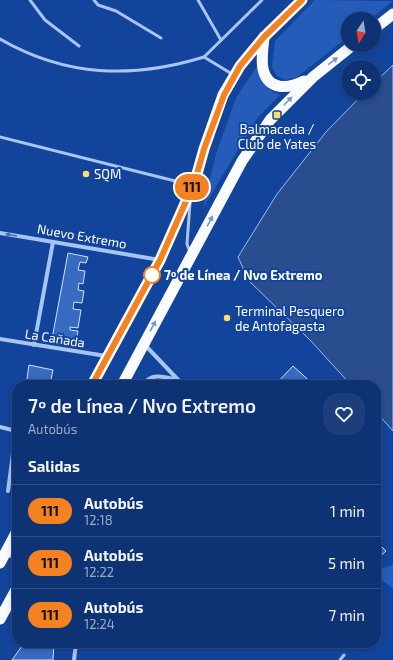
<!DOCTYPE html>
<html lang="es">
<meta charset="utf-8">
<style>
body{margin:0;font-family:"Exo 2",sans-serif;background:#1c3f7c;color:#f1f3f6;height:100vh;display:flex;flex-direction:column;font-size:15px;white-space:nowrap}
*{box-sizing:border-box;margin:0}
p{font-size:13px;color:#9baac5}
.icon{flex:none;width:22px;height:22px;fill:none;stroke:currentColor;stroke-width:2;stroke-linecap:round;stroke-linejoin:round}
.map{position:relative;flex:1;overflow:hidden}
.details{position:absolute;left:12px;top:380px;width:369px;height:268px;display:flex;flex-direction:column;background:#0e3374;border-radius:16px;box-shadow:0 2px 6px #0003,0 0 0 1px #2e4e86}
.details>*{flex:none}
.badge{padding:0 8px;border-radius:13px;font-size:14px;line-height:26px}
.needle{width:26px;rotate:192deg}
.tools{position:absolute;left:341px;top:12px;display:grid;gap:8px}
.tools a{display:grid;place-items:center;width:40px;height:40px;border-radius:50%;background:#0e3374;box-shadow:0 2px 6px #0003,0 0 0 1px #2e4e86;font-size:20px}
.map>.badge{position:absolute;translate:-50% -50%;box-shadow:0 0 0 2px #fff}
h2{padding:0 16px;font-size:15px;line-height:36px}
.round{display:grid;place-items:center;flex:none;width:42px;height:42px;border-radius:16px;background:#1c3f7c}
.overview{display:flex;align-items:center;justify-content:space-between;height:68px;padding:0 16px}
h1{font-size:19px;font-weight:600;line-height:30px}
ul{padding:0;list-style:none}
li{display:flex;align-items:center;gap:12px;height:52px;padding:0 16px;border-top:1px solid #2e4e86}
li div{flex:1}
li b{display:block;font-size:15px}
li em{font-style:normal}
li .badge{min-width:44px;font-weight:700;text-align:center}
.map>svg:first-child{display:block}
.green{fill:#265cb9}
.water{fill:#2a4d8f;stroke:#99bdf6}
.building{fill:#376ac1;stroke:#cfe1fd}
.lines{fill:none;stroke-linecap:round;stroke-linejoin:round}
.service{stroke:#a7c4f3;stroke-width:3}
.minor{stroke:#a7c4f3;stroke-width:4}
.trunk{stroke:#fafbff;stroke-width:11}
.oneway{fill:#7b96c8}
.oneway2{fill:#4771ba}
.line-casing{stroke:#fff;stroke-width:9}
.line{stroke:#f58220;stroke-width:6}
.poi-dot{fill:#ffdf6a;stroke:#13449b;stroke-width:1.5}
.stop-dot{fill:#fff;stroke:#f58220;stroke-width:2}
.labels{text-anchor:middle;stroke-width:4;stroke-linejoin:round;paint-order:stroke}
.poi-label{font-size:13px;fill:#fff;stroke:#13449b;text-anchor:start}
.street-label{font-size:13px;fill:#fff;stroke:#13449b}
.stop-label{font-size:13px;font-weight:bold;fill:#fff;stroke:#13449b;text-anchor:start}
</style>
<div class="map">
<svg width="393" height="660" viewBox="0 0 393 660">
<rect width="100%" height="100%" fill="#13449b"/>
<g class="green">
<path d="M315 0 393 1 370 19H348V37L297 77 286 80 277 76 272 67 275 41Z"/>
<path d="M257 66C261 81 265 89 280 95L258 117 203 208 216 154 236 98Z"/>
<path d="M393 565V589L376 575V570Z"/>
<path d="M134 643H182L181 649 134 645Z"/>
</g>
<path class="water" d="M393 65V431L376 412V385H351L310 340 249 281 238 257 277 194 326 132 364 93H374V83Z"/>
<g class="building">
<path d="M68 253 88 257 86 263 80 262 78 270 85 271 83 284 79 283 78 290 84 291 82 303 74 302 73 309 81 310 78 328 70 327V330L78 331 76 343 52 339Z"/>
<path d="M29 365 53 370 50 385H26Z"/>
<path d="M293 366 314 385H275Z"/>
<path d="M376 541 386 551 376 560Z"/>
<path d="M24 643H54L53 660H12Z"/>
</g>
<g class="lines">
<g class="service">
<path d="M30 0 45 20 79 46"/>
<path d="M94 0 98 5 116 11 161 38"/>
<path d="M198 0 221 40"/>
<path d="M0 39C66 77 132 79 204 57L232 74"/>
<path d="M204 57 262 0"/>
<path d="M0 137 191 185"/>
<path d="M190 252 187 244 190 203"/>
<path d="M340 660 344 655"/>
</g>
<g class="minor">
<path d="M0 233 160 260"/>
<path d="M0 339 106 356"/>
<path d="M34 345 53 242"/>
<path d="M145 345 183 385"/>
<path d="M143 385C151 372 165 377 178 380"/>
<path d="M0 427 16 431 8 491"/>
<path d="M6 555 17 557"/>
<path d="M376 584 379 587"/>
<path d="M74 660 76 643"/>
</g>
<g class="trunk">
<path d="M374 29 393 14"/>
<path d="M264 37C263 47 261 59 263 69 268 91 288 89 304 81"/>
<path d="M92 385 160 260 195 181 204 149 223 95 240 66 264 37 302 0"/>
<path d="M122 385 242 161 270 120 313 77 353 45"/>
<path d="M0 563 17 531"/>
<path d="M0 619 17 588"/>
</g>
</g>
<defs><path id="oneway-solid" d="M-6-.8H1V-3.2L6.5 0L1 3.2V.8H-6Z"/></defs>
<g class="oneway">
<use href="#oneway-solid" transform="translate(333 61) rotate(-38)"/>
<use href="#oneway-solid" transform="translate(288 101) rotate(-45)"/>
<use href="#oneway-solid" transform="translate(210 221) rotate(-62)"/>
<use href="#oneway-solid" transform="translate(153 326) rotate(-61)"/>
</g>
<use class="oneway2" href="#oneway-solid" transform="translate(11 235) rotate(-170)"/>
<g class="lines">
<defs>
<path id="line" d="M92 385 160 260 195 181 204 149 224 95 240 66 264 37 302 0"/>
</defs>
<use href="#line" class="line-casing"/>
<use href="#line" class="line"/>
</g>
<g class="poi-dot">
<rect x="273" y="111" width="8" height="8" rx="2"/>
<circle cx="86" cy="174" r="4"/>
<circle cx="227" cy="318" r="4"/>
</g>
<circle class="stop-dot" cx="152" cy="275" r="8"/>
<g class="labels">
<g class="poi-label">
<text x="277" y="134" text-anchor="middle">Balmaceda /<tspan x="277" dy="15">Club de Yates</tspan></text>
<text x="94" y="179">SQM</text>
<text x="235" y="316">Terminal Pesquero<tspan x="235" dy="15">de Antofagasta</tspan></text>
</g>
<g class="street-label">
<text transform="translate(82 236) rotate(10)" y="5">Nuevo Extremo</text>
<text transform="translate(55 338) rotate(9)" y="5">La Cañada</text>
</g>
<g class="stop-label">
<text x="164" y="280">7º de Línea / Nvo Extremo</text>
</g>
</g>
</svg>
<div class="tools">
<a><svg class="needle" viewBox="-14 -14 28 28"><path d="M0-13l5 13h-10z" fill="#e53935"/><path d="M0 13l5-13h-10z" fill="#9baac5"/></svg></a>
<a><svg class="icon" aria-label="locate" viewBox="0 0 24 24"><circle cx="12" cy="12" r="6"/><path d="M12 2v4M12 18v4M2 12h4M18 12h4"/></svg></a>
</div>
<b class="badge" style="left:192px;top:187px;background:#f58220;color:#111">111</b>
<section class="details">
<div class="overview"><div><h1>7º de Línea / Nvo Extremo</h1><p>Autobús</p></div><a class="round"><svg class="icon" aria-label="heart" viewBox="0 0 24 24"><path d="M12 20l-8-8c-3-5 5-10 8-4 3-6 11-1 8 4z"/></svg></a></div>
<h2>Salidas</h2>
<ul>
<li><span class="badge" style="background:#f58220;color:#111">111</span><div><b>Autobús</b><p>12:18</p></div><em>1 min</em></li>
<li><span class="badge" style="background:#f58220;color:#111">111</span><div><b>Autobús</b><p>12:22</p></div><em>5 min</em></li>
<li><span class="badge" style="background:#f58220;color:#111">111</span><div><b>Autobús</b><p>12:24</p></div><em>7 min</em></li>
</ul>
</section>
</div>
